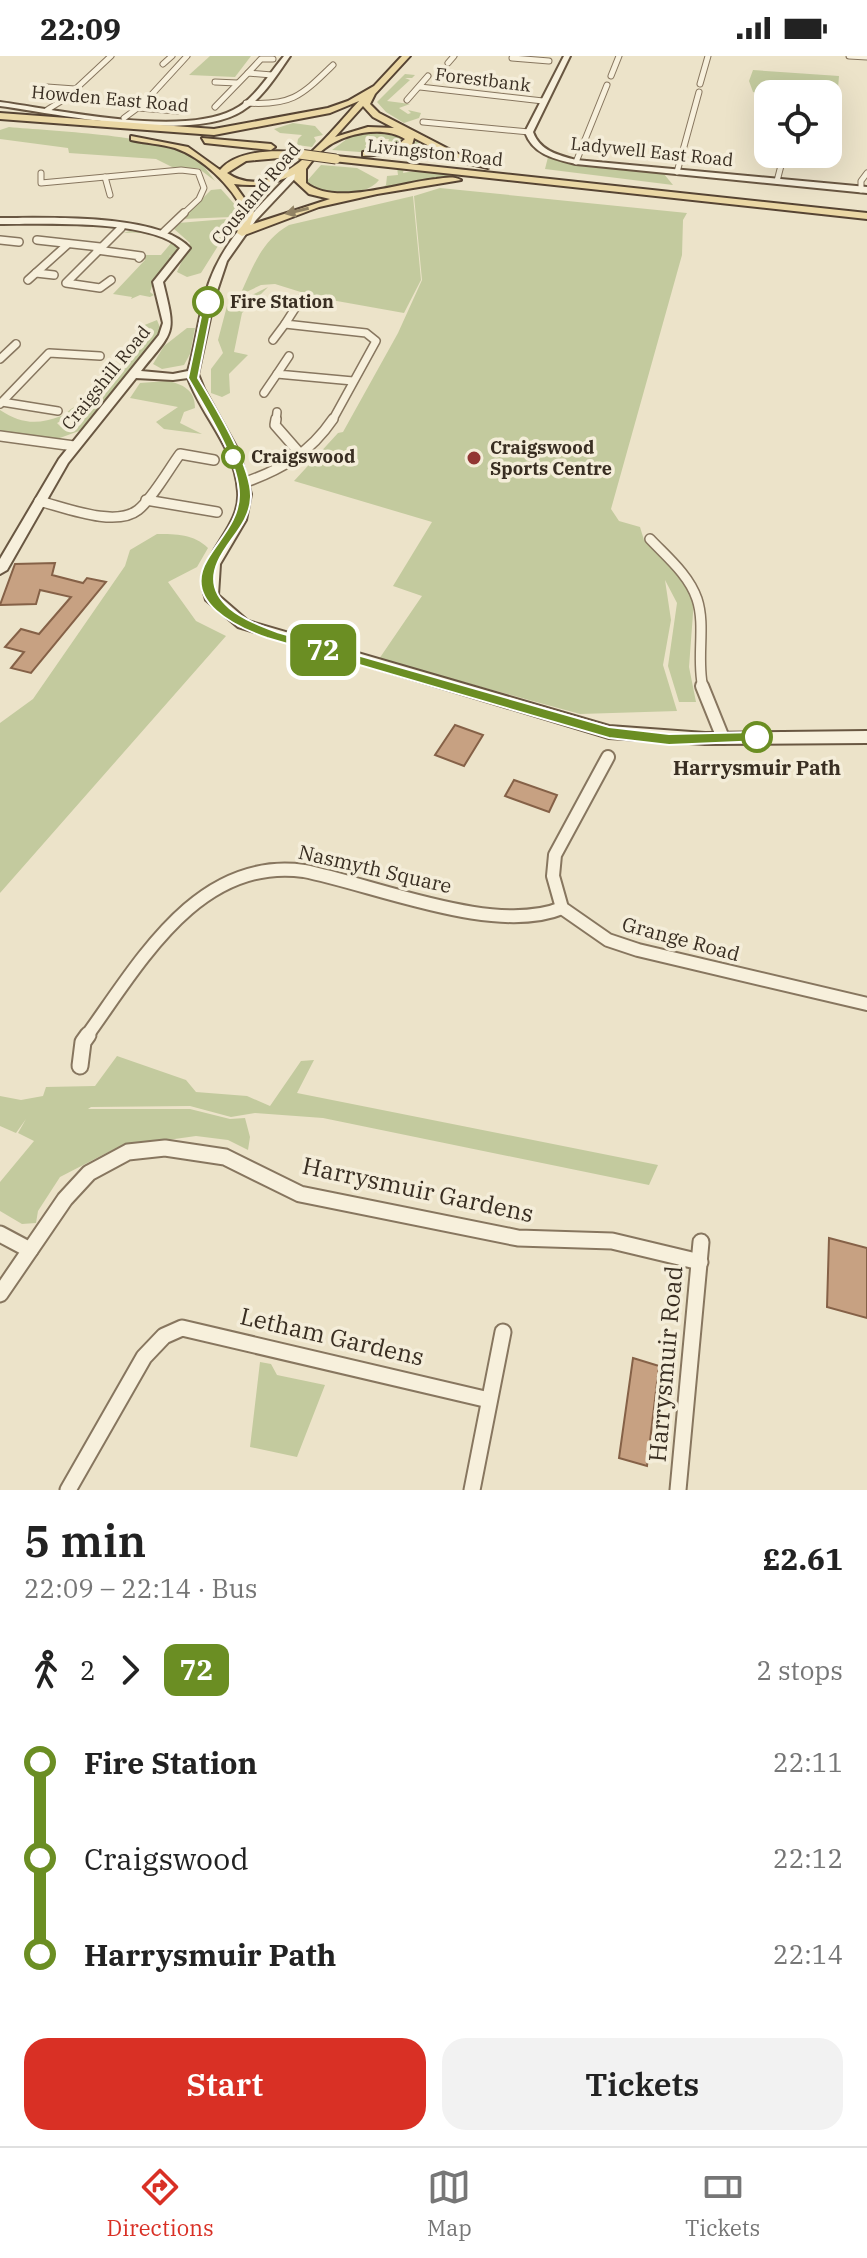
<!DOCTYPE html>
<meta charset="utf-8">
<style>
body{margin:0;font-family:"IBM Plex Serif",serif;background:#f2f2f2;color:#222;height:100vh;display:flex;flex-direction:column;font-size:30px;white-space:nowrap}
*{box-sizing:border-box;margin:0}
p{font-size:26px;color:#767676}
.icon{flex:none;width:44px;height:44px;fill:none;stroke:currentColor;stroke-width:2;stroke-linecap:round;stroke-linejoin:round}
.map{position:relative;height:1434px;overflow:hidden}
.sheet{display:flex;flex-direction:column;background:#fff;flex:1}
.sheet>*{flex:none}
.badge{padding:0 16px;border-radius:12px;font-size:28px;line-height:52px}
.fabs{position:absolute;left:754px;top:24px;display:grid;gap:16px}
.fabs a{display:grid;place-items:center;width:88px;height:88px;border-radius:16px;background:#fff;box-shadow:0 8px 32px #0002;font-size:40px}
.map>.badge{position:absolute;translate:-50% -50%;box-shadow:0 0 0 4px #fff}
.legs{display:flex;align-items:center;gap:12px;height:88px;padding:0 24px;font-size:26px}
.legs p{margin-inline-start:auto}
.headline{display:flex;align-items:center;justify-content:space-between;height:136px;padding:0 24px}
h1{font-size:44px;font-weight:600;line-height:60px}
.action{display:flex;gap:16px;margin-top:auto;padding:16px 24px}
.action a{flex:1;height:92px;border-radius:24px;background:#d93025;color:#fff;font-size:32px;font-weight:600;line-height:92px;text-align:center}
.action a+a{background:#f2f2f2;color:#222}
ul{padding:0 24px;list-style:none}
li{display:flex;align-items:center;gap:28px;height:96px;font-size:30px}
li i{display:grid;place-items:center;width:12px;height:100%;margin:0 10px;background:currentColor}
li i::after{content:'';width:20px;height:20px;margin:-10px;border:6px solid;border-radius:50%;background:#fff}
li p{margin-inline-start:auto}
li:first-child i{background:linear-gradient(#0000 50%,currentColor 0)}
li:last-child i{background:linear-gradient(currentColor 50%,#0000 0)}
.status{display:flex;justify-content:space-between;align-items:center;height:56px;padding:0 40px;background:#fff;direction:ltr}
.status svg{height:22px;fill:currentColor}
.dock{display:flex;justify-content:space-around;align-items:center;height:112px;border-top:2px solid #e0e0e0;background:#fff;font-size:22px;color:#767676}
.dock a{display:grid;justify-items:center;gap:4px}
.dock .on{color:#d93025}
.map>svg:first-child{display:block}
.green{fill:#c3ca9e}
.building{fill:#c7a182;stroke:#856147;stroke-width:2}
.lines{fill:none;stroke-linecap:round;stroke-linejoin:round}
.street-far4-casing{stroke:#87765f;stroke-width:7}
.street-far3-casing{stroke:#87765f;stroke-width:10}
.street-far2-casing{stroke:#87765f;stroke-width:12}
.street-far1-casing{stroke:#87765f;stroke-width:16}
.street-casing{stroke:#87765f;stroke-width:19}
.secondary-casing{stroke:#695742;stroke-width:4}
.primary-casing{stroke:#564433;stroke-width:4}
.street-far4{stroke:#f7f0dc;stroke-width:5}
.street-far3{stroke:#f7f0dc;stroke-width:7}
.street-far2{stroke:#f7f0dc;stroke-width:9}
.street-far1{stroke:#f7f0dc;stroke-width:12}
.street{stroke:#f7f0dc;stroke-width:15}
.secondary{fill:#f7f0dc;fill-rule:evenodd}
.primary{fill:#ebd8a5;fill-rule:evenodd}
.primary-bridge-casing{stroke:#564433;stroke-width:11;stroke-linecap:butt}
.primary-bridge{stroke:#ebd8a5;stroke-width:9}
.oneway{fill:#928364}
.line-1{fill:#6b8e23;stroke:#fff;stroke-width:2}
.stop-1-dot{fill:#fff;stroke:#6b8e23;stroke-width:4}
.poi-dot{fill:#923633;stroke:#f4edd9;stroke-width:3}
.labels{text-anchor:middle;stroke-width:7;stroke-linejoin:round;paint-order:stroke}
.far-street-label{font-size:18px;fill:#392e22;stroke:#f4edd9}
.far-stop-label{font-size:18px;font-weight:bold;fill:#392e22;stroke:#f4edd9;text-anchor:start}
.far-poi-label{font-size:18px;font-weight:bold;fill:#392e22;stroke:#f4edd9;text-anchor:start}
.stop-label{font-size:20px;font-weight:bold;fill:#392e22;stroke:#f4edd9}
.street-label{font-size:20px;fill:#392e22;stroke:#f4edd9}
.near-street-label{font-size:24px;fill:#392e22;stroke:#f4edd9}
</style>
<div class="status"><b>22:09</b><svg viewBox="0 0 49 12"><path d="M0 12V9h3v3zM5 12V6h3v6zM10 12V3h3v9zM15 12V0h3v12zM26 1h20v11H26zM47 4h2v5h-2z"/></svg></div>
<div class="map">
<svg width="867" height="1434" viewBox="0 0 867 1434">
<rect width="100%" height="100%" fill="#ece3c9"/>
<g class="green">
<path d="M210 0H251L235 21 189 19Z"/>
<path d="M753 14 839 20 838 32 787 29 810 38H760L753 36 749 25Z"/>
<path d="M405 18 415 19 412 22H405L410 24 387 45 410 48 399 52 408 58 411 57 408 54 421 57 419 62 404 67 386 56 377 46Z"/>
<path d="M293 67 315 70 323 79 314 81 316 85 312 91 297 89 298 83 302 79 280 77 274 73Z"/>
<path d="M9 71C51 75 154 79 189 98 200 104 207 114 215 125L198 112 176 113 156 103 69 97 68 92 0 83V74Z"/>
<path d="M386 75 402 83 400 87 388 86 389 83 370 82 365 90 391 91 360 96 332 94 351 80Z"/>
<path d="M418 84 464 106 466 108 391 101Z"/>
<path d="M548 101 580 110 664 118 673 129 545 113Z"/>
<path d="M321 109 357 112 379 124C366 141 320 144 307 125Z"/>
<path d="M397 112H404L403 117C422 113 443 118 462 120L380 133 386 129 387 120 398 119Z"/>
<path d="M440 132 687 157 683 164 682 199 611 453 619 465 640 471 644 484 681 522 694 544 689 611 696 646H679L668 610 677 547 665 524 671 564 663 609 677 655 580 658 379 603 422 540 393 530 432 466 294 425 338 377 343 376 398 277 422 224 414 140Z"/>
<path d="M221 133 237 151 231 161 182 163 211 134Z"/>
<path d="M413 140 421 224 404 257 320 242 275 228 261 229 240 239C253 211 261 185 289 169Z"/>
<path d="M227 163 233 166 201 217 187 221 177 216 190 187 173 172 178 167Z"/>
<path d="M130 175 154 178 176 187 178 192 172 202 169 199 171 203 155 221 150 236 154 239 150 241 140 239 131 243 132 241 113 238 145 204V199H161L172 186C158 179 132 173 117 179Z"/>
<path d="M268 231 242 257 234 296 248 299 229 318 230 337 222 341 211 337V313L223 297 218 284 227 250 237 243 250 240Z"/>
<path d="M157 264 161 274 158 281 79 375 57 383 0 377V354C21 368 38 369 61 360 68 358 69 352 77 350L66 362 57 367 61 371 71 369 72 360 86 353 98 336 94 333C105 325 119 306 130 302L133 294 128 291 144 285 139 276 142 270Z"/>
<path d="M187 272H195L190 298 184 309 162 313 153 308 164 290Z"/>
<path d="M167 325C183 328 195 334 195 352L184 356 180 367 202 378 164 373 156 366 178 351 130 342 140 327Z"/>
<path d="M157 478C176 478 194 478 208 492L197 511 168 526 196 565 226 580 0 837V667L33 643 125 510 130 494Z"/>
<path d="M117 1000 186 1024 196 1036 247 1040 270 1050 301 1005 314 1004 297 1037 658 1109 649 1129 323 1062 255 1057 231 1061 190 1050 91 1051 88 1053H190L230 1063 245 1062 250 1081 248 1094 228 1084 196 1080 118 1091 60 1121 38 1155 36 1167 22 1168 0 1155V1126L34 1085 18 1077 26 1063 16 1077 0 1070V1040L21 1044 43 1040 46 1031 95 1030Z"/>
<path d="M260 1306 271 1308 277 1319 325 1329 297 1401 250 1391Z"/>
</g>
<g class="building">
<path d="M55 507 52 519 83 527 87 522 106 526 31 617 11 612 24 596 5 591 21 573 39 578 71 541 40 534 36 548 0 549 15 508Z"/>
<path d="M455 669 483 679 464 710 435 699Z"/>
<path d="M514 724 557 739 549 756 505 740Z"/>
<path d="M829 1182 867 1192V1262L827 1251Z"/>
<path d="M633 1302 659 1310 647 1410 619 1402Z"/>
</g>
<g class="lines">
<defs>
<g id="street-far4">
<path d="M849 0 867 1"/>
<path d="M512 2 549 5"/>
<path d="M448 7 454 0"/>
<path d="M163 8 172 0"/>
<path d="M248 17 261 3H273"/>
<path d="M611 20 619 0"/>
<path d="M215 26 237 27"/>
<path d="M700 28 708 0"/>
<path d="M420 31 543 45"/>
<path d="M39 38 47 31 75 33"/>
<path d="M66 42 90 43"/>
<path d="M120 43 146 45"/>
<path d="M407 44 428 20"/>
<path d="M246 47C292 50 301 40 333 9"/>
<path d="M215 51 248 17 272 19"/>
<path d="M139 52 177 55"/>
<path d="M47 54 66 42 111 0"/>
<path d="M828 60H836"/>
<path d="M124 62 143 48 187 0"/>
<path d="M423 66 529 76"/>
<path d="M576 106 607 29"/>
<path d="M677 116 699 36"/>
<path d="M41 117V127L181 114 198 116 204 132 199 143 182 159"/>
<path d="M105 121 110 139"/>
<path d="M777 125 784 98"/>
<path d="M861 134V125L867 117"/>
</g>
<g id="street-far3">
<path d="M163 177 184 157"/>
<path d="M0 184 19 186"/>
<path d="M37 184 100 191"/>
<path d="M97 194 141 200 139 202"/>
<path d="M36 217 54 219"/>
<path d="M28 224 68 188"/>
<path d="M111 224 100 232 66 227 121 172"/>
<path d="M301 243 285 268 366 277 376 285 332 365"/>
<path d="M273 284 285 268"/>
<path d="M289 300 277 318 353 325"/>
<path d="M0 303 16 288"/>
<path d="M264 337 277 318"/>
<path d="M2 346 58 355"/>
<path d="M0 348 49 297 100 300"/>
<path d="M276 365 277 356"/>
</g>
<g id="street-far2">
<path d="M276 363 275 369 303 401"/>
<path d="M0 380 74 390"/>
<path d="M243 427C281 414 310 397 333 363"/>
<path d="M146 444 217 456"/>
<path d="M39 445C64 451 115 472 138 454 152 443 169 413 180 398L214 404"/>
<path d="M650 483C667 501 689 519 697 543 706 570 696 603 703 632"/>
</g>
<g id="street-far1">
<path d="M702 630 723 682"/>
<path d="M608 701 555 799 553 820 562 852 608 884 638 894 867 948"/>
<path d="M86 981C139 908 198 800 304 815 375 829 495 880 562 852"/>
</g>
<g id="street">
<path d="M80 1010 83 986 88 979"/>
<path d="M0 1178 30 1194"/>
<path d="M0 1238 65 1143 89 1117 128 1096 165 1092 225 1101 300 1138 518 1182 612 1185 700 1206"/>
<path d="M68 1434 144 1301 164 1280 182 1272 489 1344"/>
<path d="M472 1434 503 1276"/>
<path d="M678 1434 701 1186"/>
</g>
<g id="secondary">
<path d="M284 0H290C277 19 262 43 242 55 191 87 59 58 0 50V46C60 54 180 81 233 54 254 44 269 18 284 0Z"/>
<path d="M564 0H570L533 76C540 95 558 99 576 104L867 131V137L576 108C555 103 533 99 525 76Z"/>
<path d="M298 110 305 112 256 164 227 205 214 244 198 318 204 333 239 396 251 438 246 464 220 508 218 539 248 565 609 670 705 677 867 675V687L705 688 609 682 238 571 206 544C190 501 242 476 238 435 235 391 202 361 188 322L173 324 136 322 68 407 7 514 0 518V503L59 403 159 279 163 267 153 226 180 192C151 163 42 168 0 168V162C46 162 159 157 190 192L163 226C176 279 175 273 141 315L173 318 188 315C197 285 199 253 210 224 227 178 265 145 298 110Z"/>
</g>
<g id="primary">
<path d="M402 0H410L375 38 370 48 379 57 464 101 488 108V112L458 105 414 82 412 89 396 97 363 100V96L394 92 405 83C383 69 344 77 324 93 317 98 311 106 306 113V127C335 151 401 126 436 123 445 122 453 120 461 124L377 138 319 151 242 180 237 177 244 156C232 130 202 101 175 92 161 88 145 87 131 84V80L188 91 220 114C236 95 271 94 294 96L291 101 246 105 227 117C276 151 330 76 359 45L330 57 214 79 0 63V57L214 73 328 52 348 45 374 30ZM363 50 373 61 394 72 368 71 335 81ZM295 118 294 124 309 138 330 143 250 169 254 156 234 128C257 131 274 128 295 118Z"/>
<path d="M202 82 271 88 275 91 271 94 205 87Z"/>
<path d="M336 100 867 157V163L333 105Z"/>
</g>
</defs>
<use href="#street-far4" class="street-far4-casing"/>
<use href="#street-far3" class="street-far3-casing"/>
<use href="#street-far2" class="street-far2-casing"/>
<use href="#street-far1" class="street-far1-casing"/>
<use href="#street" class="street-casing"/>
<use href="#secondary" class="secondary-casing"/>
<use href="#primary" class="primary-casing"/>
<use href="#street-far4" class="street-far4"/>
<use href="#street-far3" class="street-far3"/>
<use href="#street-far2" class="street-far2"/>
<use href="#street-far1" class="street-far1"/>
<use href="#street" class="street"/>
<use href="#secondary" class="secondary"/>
<use href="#primary" class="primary"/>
<defs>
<path id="primary-bridge" d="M299 98 336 103"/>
</defs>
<use href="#primary-bridge" class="primary-bridge-casing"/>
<use href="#primary-bridge" class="primary-bridge"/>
</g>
<defs><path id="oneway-solid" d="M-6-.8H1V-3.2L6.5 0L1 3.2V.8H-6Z" transform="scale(2)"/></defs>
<use class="oneway" href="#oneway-solid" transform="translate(297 155) rotate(167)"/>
<path class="line-1" d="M208 243 213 246 198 322C214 349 252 410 251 441 250 468 228 483 218 506 200 547 248 565 277 576L609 671 669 678 757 676 764 681 762 685 669 689 609 682 267 582C236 571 182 546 207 504 219 483 239 465 239 439 239 404 205 352 188 322L204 246Z"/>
<g class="stop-1-dot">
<circle cx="208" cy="246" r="14"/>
<circle cx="233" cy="401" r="10"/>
<circle cx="757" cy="681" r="14"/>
</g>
<circle class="poi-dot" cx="474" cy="402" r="8"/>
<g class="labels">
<g class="far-street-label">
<text transform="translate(483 24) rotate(7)" y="6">Forestbank</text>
<text transform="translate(110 43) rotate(5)" y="6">Howden East Road</text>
<text transform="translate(652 96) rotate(6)" y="6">Ladywell East Road</text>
<text transform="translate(435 97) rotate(6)" y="6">Livingston Road</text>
<text transform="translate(256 138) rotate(-50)" y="6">Cousland Road</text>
<text transform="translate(106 322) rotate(-51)" y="6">Craigshill Road</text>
</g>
<g class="far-stop-label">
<text x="230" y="252">Fire Station</text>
<text x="251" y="407">Craigswood</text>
</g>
<g class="far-poi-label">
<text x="490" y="398">Craigswood<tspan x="490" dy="21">Sports Centre</tspan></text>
</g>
<g class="stop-label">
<text x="757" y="719">Harrysmuir Path</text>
</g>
<g class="street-label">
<text transform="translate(375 813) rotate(13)" y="7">Nasmyth Square</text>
<text transform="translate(681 883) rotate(15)" y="7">Grange Road</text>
</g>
<g class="near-street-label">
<text transform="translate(418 1134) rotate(12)" y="8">Harrysmuir Gardens</text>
<text transform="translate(332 1281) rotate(13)" y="8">Letham Gardens</text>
<text transform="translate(666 1308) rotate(-85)" y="8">Harrysmuir Road</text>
</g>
</g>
</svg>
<div class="fabs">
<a><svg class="icon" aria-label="locate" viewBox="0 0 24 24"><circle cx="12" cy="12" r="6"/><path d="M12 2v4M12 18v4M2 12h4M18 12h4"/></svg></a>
</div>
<b class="badge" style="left:323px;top:594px;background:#6b8e23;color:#fff">72</b>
</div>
<section class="sheet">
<div class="headline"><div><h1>5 min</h1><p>22:09 – 22:14 · Bus</p></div><b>£2.61</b></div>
<div class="legs"><svg class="icon" aria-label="walk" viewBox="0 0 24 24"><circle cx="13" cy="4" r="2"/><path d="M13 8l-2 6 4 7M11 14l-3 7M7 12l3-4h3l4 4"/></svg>2<svg class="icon" aria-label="forward" viewBox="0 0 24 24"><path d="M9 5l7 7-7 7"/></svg><b class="badge" style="background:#6b8e23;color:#fff">72</b><p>2 stops</p></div>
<ul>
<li><i style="color:#6b8e23"></i><b>Fire Station</b><p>22:11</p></li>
<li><i style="color:#6b8e23"></i><span>Craigswood</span><p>22:12</p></li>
<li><i style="color:#6b8e23"></i><b>Harrysmuir Path</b><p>22:14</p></li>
</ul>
<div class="action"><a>Start</a><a>Tickets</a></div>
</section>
<nav class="dock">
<a class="on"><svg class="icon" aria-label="directions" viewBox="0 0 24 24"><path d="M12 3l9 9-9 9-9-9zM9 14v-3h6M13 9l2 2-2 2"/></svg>Directions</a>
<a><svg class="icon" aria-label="map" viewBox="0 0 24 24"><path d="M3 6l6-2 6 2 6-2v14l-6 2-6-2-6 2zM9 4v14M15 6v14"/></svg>Map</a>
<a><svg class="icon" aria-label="tickets" viewBox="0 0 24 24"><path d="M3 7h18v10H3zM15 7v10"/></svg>Tickets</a>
</nav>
